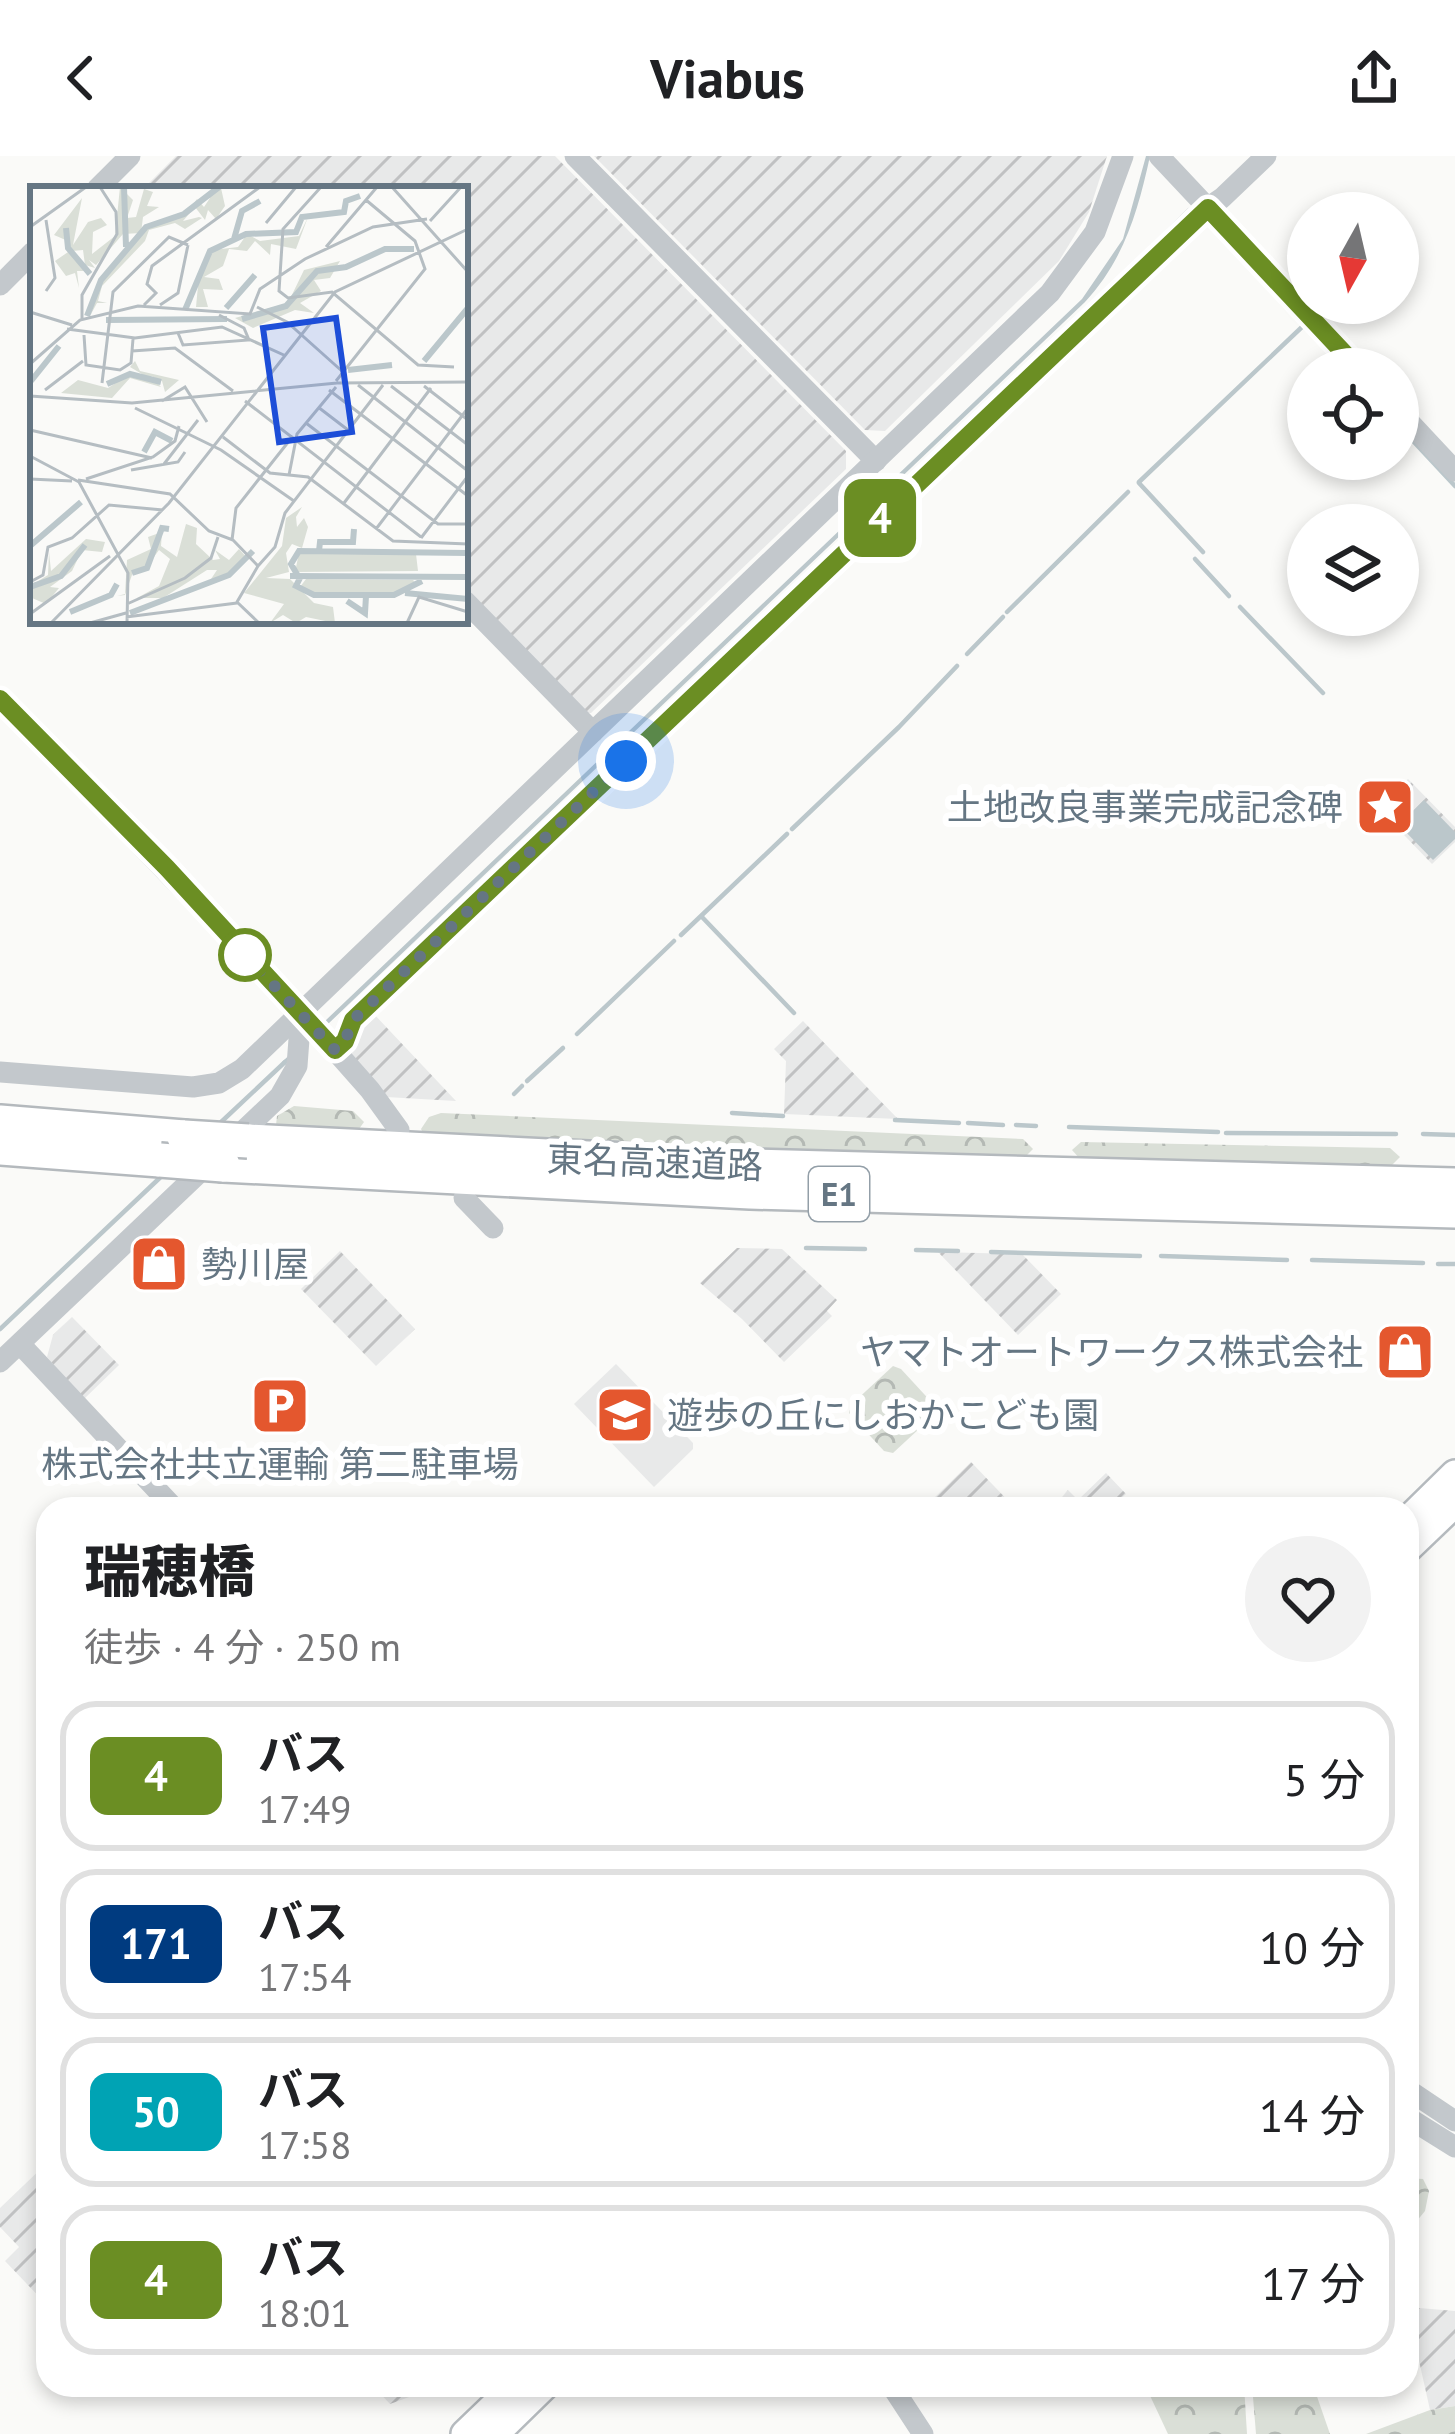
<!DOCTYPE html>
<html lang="ja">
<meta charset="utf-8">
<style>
body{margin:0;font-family:"PT Sans","Noto Sans JP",sans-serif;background:#f2f2f2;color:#202124;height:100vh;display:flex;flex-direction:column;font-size:45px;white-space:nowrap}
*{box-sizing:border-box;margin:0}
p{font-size:39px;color:#757577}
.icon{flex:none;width:66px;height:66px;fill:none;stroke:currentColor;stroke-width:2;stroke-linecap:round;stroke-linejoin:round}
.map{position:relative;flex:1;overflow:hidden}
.side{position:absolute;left:36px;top:1341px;width:1383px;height:900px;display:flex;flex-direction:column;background:#fff;border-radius:36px;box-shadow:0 6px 18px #0003}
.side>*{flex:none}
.badge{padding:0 24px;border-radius:18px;font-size:42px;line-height:78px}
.needle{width:78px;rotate:188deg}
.tools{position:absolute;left:1287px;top:36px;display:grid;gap:24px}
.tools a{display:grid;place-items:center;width:132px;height:132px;border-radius:50%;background:#fff;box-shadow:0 6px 18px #0003;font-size:60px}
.you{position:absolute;width:60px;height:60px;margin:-30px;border:9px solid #fff;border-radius:50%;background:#1a73e8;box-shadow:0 0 0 18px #1a73e833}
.map>.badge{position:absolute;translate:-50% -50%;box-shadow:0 0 0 6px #fff}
.round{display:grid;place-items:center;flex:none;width:126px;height:126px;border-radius:63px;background:#f2f2f2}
.summary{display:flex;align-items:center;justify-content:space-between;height:204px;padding:0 48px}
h1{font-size:57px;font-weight:800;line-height:90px}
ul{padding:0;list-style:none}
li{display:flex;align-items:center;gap:36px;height:150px;margin:0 24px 18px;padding:0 24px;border:6px solid #e0e0e0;border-radius:36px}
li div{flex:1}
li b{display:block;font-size:45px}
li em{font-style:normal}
li .badge{min-width:132px;font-weight:700;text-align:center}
header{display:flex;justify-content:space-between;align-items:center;height:156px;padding:0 48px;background:#fff;font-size:54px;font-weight:800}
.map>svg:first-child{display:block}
.built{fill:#e8e9e9}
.industrial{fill:url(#industrial-furrows)}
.forest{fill:url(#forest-crowns)}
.water{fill:#bbc7cb}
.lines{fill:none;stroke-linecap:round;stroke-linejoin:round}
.stream{stroke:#bbc7cb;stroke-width:4.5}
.primary-casing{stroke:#b5babe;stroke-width:32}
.motorway-casing{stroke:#b4b9bd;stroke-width:38}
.tertiary{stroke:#c3c8cc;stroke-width:21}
.primary{stroke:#fff;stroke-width:27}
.motorway{stroke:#fff;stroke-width:33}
.motorway-bridge-casing{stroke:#b4b9bd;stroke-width:38;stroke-linecap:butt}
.motorway-bridge{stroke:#fff;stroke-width:33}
.line-casing{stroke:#fff;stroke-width:27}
.line{stroke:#6b8e23;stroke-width:18}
.walk{stroke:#657683;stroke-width:12;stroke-dasharray:0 21.6}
.stop-dot{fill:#fff;stroke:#6b8e23;stroke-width:6}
.labels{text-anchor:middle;stroke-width:12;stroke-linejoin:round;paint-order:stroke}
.shield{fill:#fff;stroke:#939fa8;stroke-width:3}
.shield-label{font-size:33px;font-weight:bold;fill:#657683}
.poi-label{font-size:36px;fill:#657683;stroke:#fff;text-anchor:end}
.street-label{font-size:36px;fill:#657683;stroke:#fff}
.inset-river{fill:none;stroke:#bbc7cb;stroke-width:6}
.inset-road{fill:none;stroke:#b5bdc2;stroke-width:3}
.view{fill:#1d4ed8;fill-opacity:0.15;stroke:#1d4ed8;stroke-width:6}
.inset-edge{fill:none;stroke:#657683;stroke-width:6}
</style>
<header><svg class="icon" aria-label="back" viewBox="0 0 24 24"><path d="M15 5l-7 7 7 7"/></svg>Viabus<svg class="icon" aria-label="share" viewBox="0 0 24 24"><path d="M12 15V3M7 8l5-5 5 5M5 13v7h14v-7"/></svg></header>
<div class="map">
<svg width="1455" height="2278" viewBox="0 0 1455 2278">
<defs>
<pattern id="industrial-furrows" width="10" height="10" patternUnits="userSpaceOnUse" patternTransform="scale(3)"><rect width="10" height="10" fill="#e8e9e9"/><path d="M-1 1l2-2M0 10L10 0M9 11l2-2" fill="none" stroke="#c0c1c2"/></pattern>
<pattern id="forest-crowns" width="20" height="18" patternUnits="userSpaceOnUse" patternTransform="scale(3)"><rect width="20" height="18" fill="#dadfd7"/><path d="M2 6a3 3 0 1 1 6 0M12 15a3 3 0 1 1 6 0" fill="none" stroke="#b4b9b4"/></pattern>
</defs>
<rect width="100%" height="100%" fill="#fafaf8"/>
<path class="built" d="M616 1208 693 1287V1293L654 1331 574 1248Z"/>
<g class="industrial">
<path d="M176 0H555L846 295V313L591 557H585L465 435V33H143Z"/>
<path d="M594 0H1107L1089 56 1059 105 885 275 865 274Z"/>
<path d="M1408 623 1455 671V686L1432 708 1378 652Z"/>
<path d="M372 856 456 945 386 941 350 896 355 878Z"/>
<path d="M803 865 863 927 898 963 784 958 786 905 774 893Z"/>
<path d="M737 1092 782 1093 837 1144 827 1155 832 1160 784 1206 742 1163 700 1127Z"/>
<path d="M340 1095 415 1173 376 1210 301 1133Z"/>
<path d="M938 1096 1022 1098 1061 1138 1018 1179Z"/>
<path d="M72 1161 119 1209 83 1244 47 1201 53 1179Z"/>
<path d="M971 1306 1016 1353H940L932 1344Z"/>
<path d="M1106 1317 1126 1338 1109 1353H1052L1068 1334 1078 1344Z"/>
<path d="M48 2006V2150L5 2105 19 2091 0 2071V2052Z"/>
<path d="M1407 2151 1455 2155V2250L1430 2254Z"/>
<path d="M372 2229H442L390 2248Z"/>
</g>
<g class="forest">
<path d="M294 950 353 955 364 966 359 973 351 975 276 969 277 960Z"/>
<path d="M441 957 1023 983 1033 993 1024 1002 752 994 423 977 421 973 429 961Z"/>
<path d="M1081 986 1390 992 1400 1001 1390 1011 1080 1003 1072 994Z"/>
<path d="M893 1210 901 1213 936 1251 933 1260 893 1297 884 1295 849 1257 852 1248Z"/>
<path d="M1407 2022 1423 2023 1429 2035 1425 2055 1407 2077Z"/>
<path d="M1145 2229H1244L1247 2278H1168Z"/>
<path d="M1252 2229H1313L1330 2278H1256Z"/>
<path d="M1455 2250V2278H1366L1430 2254Z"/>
</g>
<g class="water">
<path d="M1146 0H1150C1138 55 1124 104 1085 146L285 909 282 906 1082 143 1123 83Z"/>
<path d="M1424 644 1455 676V683L1433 704 1399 669Z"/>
</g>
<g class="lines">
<g class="stream">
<path d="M1240 101 1293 158"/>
<path d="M1398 270 1402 274"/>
<path d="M1414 286 1455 330"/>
<path d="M1139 326 1303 170"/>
<path d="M1139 327 1203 396"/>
<path d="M1195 403 1229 440"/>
<path d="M1240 451 1323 537"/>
<path d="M1007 456 1128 336"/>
<path d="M967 498 1003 461"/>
<path d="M792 673 899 571 957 510"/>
<path d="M702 761 794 857"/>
<path d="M681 779 787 678"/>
<path d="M577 878 674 785"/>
<path d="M527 925 563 892"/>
<path d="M514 938 522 930"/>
<path d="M732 957 783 960"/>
<path d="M895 964 959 967"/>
<path d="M968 967 1003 969"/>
<path d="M219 968 285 906"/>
<path d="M1016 969 1036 970"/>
<path d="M1069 971 1218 976"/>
<path d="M1226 977 1396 978"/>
<path d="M1423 978 1455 979"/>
<path d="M806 1092 865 1093"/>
<path d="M916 1094 958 1095"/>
<path d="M991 1096 1140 1100"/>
<path d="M1161 1100 1287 1104"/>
<path d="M1312 1104 1423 1107"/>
<path d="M1438 1108H1455"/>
<path d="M0 1173 166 1016"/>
</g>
<defs>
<g id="primary">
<path d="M1407 1365 1455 1318"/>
<path d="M1407 1393 1455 1347"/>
<path d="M465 2278 516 2229"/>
<path d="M495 2278 545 2229"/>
</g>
<g id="motorway">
<path d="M0 966 184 981"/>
<path d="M248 985 751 1010 1455 1029"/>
<path d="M0 992 160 1004"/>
<path d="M223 1009 750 1036 1455 1055"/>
</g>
</defs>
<use href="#primary" class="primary-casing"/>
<use href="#motorway" class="motorway-casing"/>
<g class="tertiary">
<path d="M575 0 876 305"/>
<path d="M1159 0 1359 213"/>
<path d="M97 33 130 0"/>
<path d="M0 129 33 96"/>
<path d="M1398 254 1455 315"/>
<path d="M465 445 593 576"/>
<path d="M0 543 301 856 370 934 399 974"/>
<path d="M335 894 345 885 353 864 1029 223 1194 61 1222 42 1266 0"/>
<path d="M0 916 193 931 219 927 242 913 1050 137 1095 76 1123 0"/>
<path d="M464 1042 493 1072"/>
<path d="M20 1188 175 1353"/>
<path d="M0 1206 280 940 297 910 301 856"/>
<path d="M1407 1933 1455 1965"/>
<path d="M1407 1961 1455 1991"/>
<path d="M891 2229 923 2278"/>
</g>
<use href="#primary" class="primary"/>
<use href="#motorway" class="motorway"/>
<defs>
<g id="motorway-bridge">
<path d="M184 981 248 985"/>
<path d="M160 1004 223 1009"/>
</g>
</defs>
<use href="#motorway-bridge" class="motorway-bridge-casing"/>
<use href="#motorway-bridge" class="motorway-bridge"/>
</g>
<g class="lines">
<defs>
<path id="line" d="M0 543 167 712 335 894 345 885 353 864 1208 52 1359 213"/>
</defs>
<use href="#line" class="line-casing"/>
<use href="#line" class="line"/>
<path class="walk" d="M245 799 335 894 345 885 353 864 626 605"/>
</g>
<defs>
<symbol id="sight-square" viewBox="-11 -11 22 22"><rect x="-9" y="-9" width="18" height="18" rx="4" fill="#e4572e" stroke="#fff"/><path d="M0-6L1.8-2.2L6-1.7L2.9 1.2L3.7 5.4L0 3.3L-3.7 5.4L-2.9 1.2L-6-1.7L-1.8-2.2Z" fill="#fff"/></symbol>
<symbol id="shop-square" viewBox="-11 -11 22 22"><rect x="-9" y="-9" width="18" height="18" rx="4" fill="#e4572e" stroke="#fff"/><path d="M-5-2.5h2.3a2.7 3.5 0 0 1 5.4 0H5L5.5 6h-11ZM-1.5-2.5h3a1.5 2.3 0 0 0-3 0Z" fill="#fff"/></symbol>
<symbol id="parking-square" viewBox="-11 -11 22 22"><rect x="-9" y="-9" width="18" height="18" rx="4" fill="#e4572e" stroke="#fff"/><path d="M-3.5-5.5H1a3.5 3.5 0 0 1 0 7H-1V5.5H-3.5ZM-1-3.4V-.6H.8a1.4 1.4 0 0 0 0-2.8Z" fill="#fff"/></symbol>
<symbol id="school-square" viewBox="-11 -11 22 22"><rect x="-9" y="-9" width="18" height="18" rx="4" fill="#e4572e" stroke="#fff"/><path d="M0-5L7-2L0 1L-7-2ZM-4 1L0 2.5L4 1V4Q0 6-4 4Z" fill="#fff"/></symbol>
</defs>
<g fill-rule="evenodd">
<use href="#sight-square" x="1352" y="618" width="66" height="66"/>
<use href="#shop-square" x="126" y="1075" width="66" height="66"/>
<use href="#shop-square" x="1372" y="1163" width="66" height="66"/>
<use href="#parking-square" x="247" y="1217" width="66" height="66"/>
<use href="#school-square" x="592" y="1226" width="66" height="66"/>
</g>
<circle class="stop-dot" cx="245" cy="799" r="24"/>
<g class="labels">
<rect class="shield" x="809" y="1011" width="60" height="54" rx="9"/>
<g class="shield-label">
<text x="839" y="1050">E1</text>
</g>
<g class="poi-label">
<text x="1343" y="664">土地改良事業完成記念碑</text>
<text x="201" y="1121" text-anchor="start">勢川屋</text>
<text x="1363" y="1209">ヤマトオートワークス株式会社</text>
<text x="667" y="1272" text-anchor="start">遊歩の丘にしおかこども園</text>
<text x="280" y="1321" text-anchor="middle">株式会社共立運輸 第二駐車場</text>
</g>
<g class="street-label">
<text transform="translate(655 1006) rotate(2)" y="13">東名高速道路</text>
</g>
</g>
<g transform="translate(30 30)">
<rect width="438" height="438" fill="#fafaf8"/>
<path d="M310 75 300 92 284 94 291 105 270 117 284 127 265 124 223 142 205 132 258 117 274 84ZM272 321 266 331 267 341 274 332 278 341 272 362 262 358 256 367 259 386 236 392 260 393 284 417 303 421 305 437 276 431 266 437 253 429 240 437 254 418 214 407 252 360 256 332ZM269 367 386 368 388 385 265 386ZM276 393 383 394 385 396 364 408H285L270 401Z" fill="#dadfd7"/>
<path d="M90 1 103 14 97 32 106 31 114 3 123 6 117 20 129 21 113 31 111 47 93 48 66 79 59 74 65 82 55 79 53 64 42 65 54 85H47L49 102 45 87 36 90 25 75 41 64 38 55 24 49 52 12 43 59 58 36 71 32 77 39 63 46 62 68 85 50ZM191 2 195 20 186 33 178 24 175 34 165 21 153 35 169 31 172 32 155 43 145 37 119 44 115 55 72 100 68 115 77 117H67L60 130 72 96 117 42 155 29 167 13 174 21 180 12 173 11ZM278 31 266 63 241 58 240 69 225 55 217 65 199 63 193 80 174 91 189 93 193 104 173 103 178 121H166L169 89 183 64 208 61 217 48 230 55 269 50ZM105 175 110 185 149 194 135 206 132 195 121 190 131 201 100 192 82 212 31 207 48 194 78 202 98 189 117 191 100 181ZM156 338 167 342 166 358 183 374 190 373 185 364 199 374 209 363 218 373 193 391 181 393 187 384H177L133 412H107L129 400 140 373 129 364 113 386H103L95 409 87 410 95 408 97 374 121 363 118 351 132 346 131 360 147 371ZM56 353 75 356 72 366 52 364 42 385 20 401 29 402 16 418 2 412 0 400 18 389 19 366 21 385Z" fill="#dadfd7"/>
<path class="inset-river" d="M94 1 96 61M36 42 38 62 60 88M204 53 212 25 230 15M196 122 225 89M155 124 180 65 216 48 266 46 272 31 314 26 316 15 330 10M57 130 71 94 116 41 154 28 189 1M212 133 256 120 287 85 316 81 355 63H384M76 134 197 133M394 175 438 122M318 184 362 179M1 195 29 160M77 198 100 188 131 196M114 266 125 246 142 255M0 360 51 316M289 365 290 356H323L324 343M102 387 117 382 132 342 139 343M260 390 438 391M268 390 261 378 269 365 438 367M271 390 266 400 284 409H364L392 395M0 401 31 390 55 359M375 407 438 413M317 415 335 427 336 410M40 426 81 409 87 398M100 427 199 389 223 365"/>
<path class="inset-road" d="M291 1 253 43 249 105 258 112 302 106 388 179 424 181M362 1 438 86M16 34 25 92 16 105M400 35 431 1M236 37 266 1M0 41 56 1M296 61 347 1M114 119 126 107 117 98 122 80 230 1M130 119 148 107 158 59M227 121 257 136 313 186M0 126 42 139M52 133V109L87 48 86 26 70 1M37 143 105 152 192 141 256 170M148 147 153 159 219 154 214 142 189 129M54 149 56 179 90 184 101 177 103 153M102 165 145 162 203 205M0 178 50 134 108 120 220 128 230 103 275 73 343 41 397 33M306 195 395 83 385 55 336 14M72 197 83 106 139 51 158 59M328 199 438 285M361 200 438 259M394 200 438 234M15 204 53 175M299 204 438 310M0 210 102 217 307 197 438 196M132 215 155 201 177 236M215 215 391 351M288 221 318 244M105 222 191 264 264 315M276 237 408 338H438M0 244 122 272M193 251 240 287 278 291 363 355 438 358M0 270 49 296 98 387 97 437M134 278 168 234M101 284 148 276 155 266M259 289 267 248 306 201M0 293 42 295M56 293 123 271 145 255 149 240M48 294 140 308 179 345 203 354 228 380 207 416 229 437M314 317 401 202M346 343 438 222M391 352 438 290M202 354 206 322 263 250M228 380 245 361 255 327 353 199M0 396 13 389 18 361 42 352 79 319 133 324M97 418 155 392 181 372 188 351M0 428 80 370M96 431 207 417M21 437 139 317 305 106 438 43M60 437 96 427M377 437 389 411 438 426"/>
<path class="view" d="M306 132 322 246 249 256 233 142Z"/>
<rect width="438" height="438" class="inset-edge"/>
</g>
</svg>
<div class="tools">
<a><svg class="needle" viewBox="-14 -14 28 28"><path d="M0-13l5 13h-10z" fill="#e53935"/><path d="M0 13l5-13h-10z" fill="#757577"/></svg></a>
<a><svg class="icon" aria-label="locate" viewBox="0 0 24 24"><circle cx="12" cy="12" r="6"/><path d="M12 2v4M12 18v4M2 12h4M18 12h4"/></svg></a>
<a><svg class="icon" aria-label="layers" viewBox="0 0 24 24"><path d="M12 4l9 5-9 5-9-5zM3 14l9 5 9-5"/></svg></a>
</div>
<div class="you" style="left:626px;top:605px"></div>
<b class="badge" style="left:880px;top:362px;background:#6b8e23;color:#fff">4</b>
<section class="side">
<div class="summary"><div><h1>瑞穂橋</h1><p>徒歩 · 4 分 · 250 m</p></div><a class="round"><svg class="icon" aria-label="heart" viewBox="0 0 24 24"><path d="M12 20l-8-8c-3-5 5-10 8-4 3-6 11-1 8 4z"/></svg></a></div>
<ul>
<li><span class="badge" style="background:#6b8e23;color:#fff">4</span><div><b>バス</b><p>17:49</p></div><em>5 分</em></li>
<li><span class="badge" style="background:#003b80;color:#fff">171</span><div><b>バス</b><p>17:54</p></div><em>10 分</em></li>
<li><span class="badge" style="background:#00a3b4;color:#fff">50</span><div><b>バス</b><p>17:58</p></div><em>14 分</em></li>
<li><span class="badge" style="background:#6b8e23;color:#fff">4</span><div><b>バス</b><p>18:01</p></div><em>17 分</em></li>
</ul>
</section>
</div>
